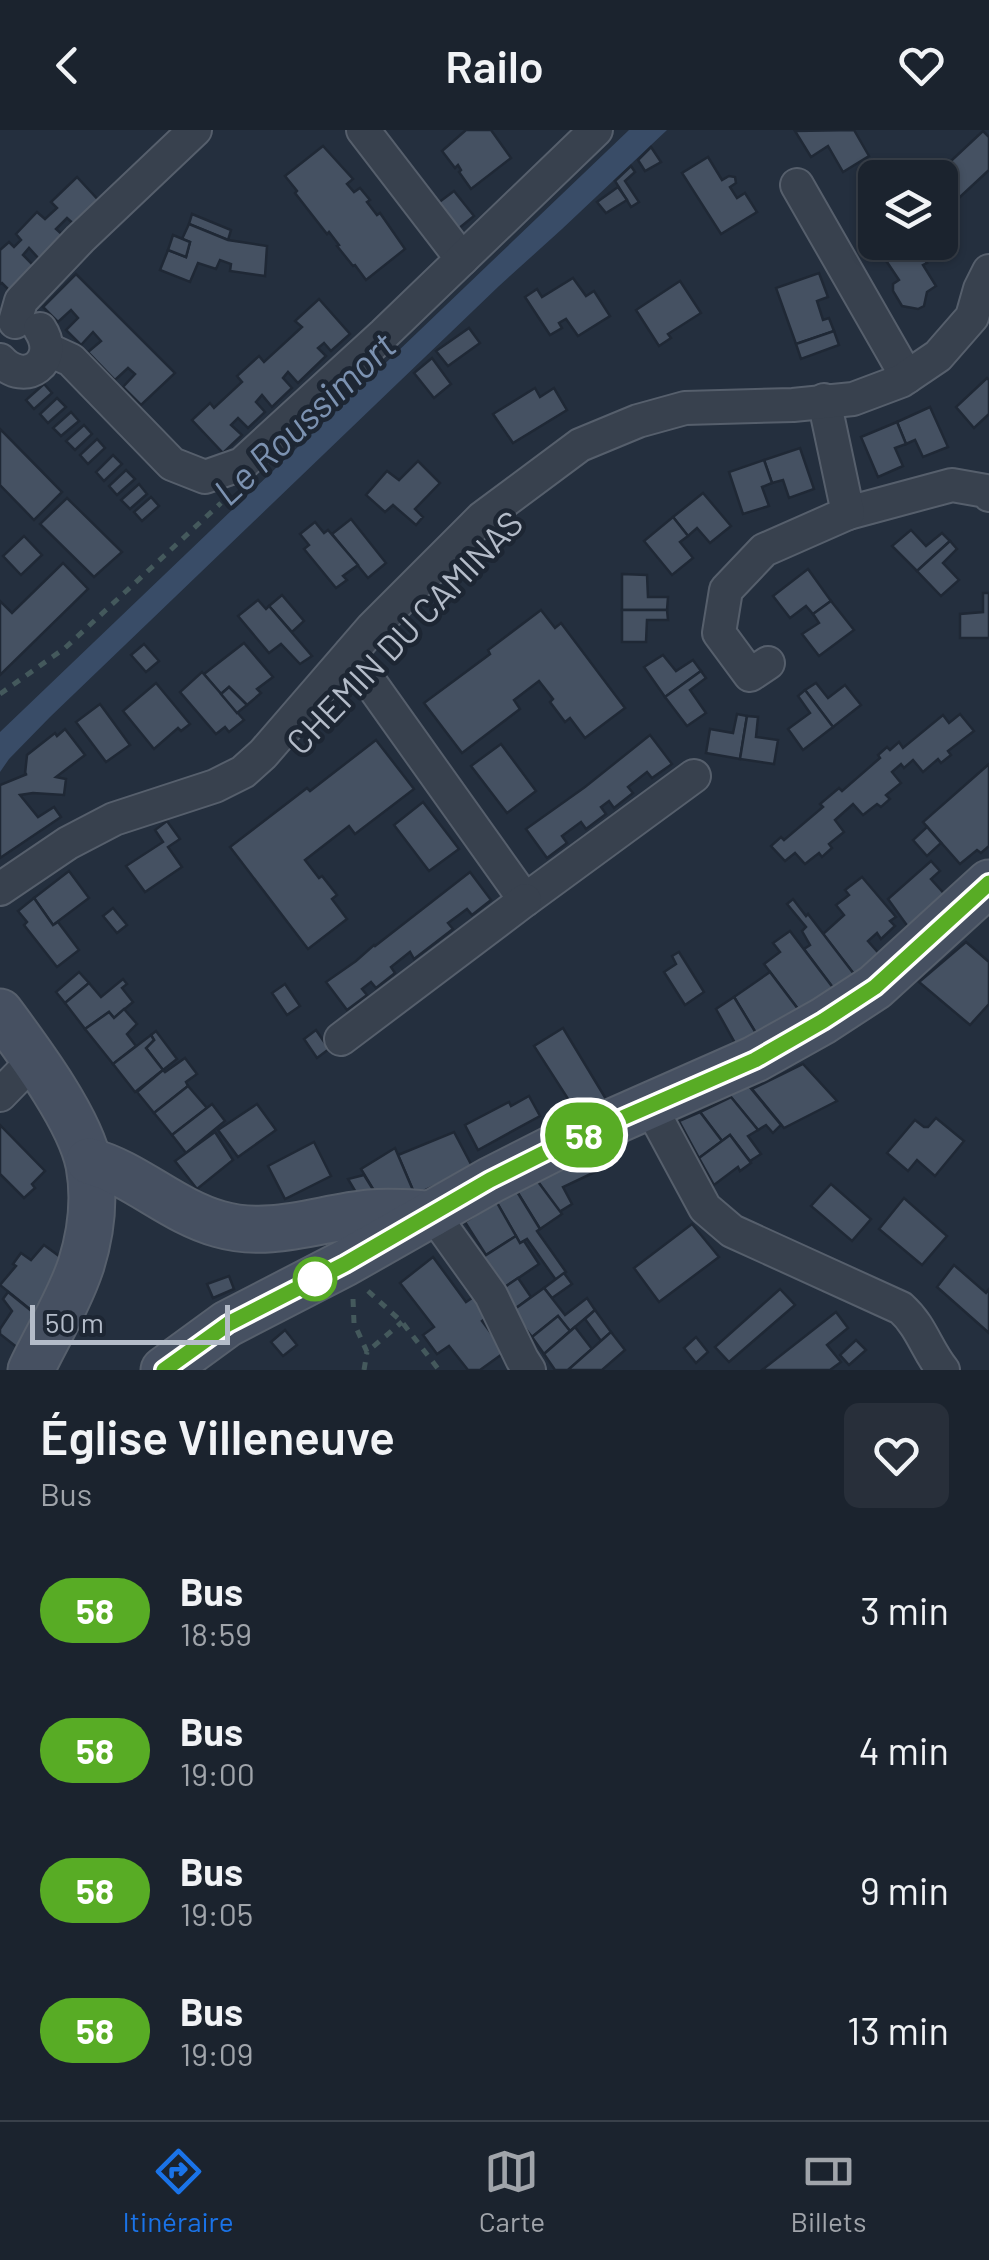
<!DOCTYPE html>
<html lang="fr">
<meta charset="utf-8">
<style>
body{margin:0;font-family:Barlow,sans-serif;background:#282f3a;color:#f1f3f6;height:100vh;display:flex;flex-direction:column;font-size:38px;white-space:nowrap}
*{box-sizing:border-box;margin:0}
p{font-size:32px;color:#a0a4aa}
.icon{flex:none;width:55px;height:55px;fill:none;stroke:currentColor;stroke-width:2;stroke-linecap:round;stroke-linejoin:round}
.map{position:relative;height:1240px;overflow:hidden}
.panel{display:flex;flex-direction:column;background:#1b232e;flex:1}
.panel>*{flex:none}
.badge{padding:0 20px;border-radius:32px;font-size:35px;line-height:65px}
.fabs{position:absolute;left:858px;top:30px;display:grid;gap:20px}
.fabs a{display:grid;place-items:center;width:100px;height:100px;border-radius:15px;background:#1b232e;box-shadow:0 2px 8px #0004,0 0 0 2px #39404a;font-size:50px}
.scale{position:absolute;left:30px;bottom:25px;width:200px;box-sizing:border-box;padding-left:10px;border:5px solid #b4bcc9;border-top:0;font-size:28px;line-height:35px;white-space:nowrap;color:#b4bcc9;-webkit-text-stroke:8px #1d2633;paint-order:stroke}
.map>.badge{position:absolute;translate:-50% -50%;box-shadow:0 0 0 5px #fff}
.round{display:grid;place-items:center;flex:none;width:105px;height:105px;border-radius:15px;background:#282f3a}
.overview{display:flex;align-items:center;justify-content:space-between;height:170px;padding:0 40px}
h1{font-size:48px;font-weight:600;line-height:75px}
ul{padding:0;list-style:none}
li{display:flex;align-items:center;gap:30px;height:140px;padding:0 40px}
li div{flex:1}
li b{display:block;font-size:38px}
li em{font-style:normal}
li .badge{min-width:110px;font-weight:700;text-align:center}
header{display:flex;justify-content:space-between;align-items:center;height:130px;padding:0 40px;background:#1b232e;font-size:45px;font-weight:600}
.dock{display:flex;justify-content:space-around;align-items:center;height:140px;border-top:2px solid #39404a;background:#1b232e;font-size:28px;color:#a0a4aa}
.dock a{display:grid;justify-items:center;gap:5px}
.dock .active{color:#1a73e8}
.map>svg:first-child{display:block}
.water{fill:#394c67}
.building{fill:#455162;stroke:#1f2835;stroke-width:2.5}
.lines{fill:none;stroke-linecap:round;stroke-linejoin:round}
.street-casing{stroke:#565f6c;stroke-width:36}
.secondary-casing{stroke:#565f6c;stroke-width:49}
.path{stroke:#44595c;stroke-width:5;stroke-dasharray:8 8;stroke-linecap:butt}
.street{stroke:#38414e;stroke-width:32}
.secondary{stroke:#465061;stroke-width:45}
.line-casing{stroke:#fff;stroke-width:22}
.line{stroke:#58ac25;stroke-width:15}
.stop-dot{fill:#fff;stroke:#58ac25;stroke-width:5}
.labels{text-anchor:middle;stroke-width:9;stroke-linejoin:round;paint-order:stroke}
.street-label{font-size:35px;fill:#b4bcc9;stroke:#1d2633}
.water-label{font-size:38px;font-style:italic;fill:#7c92b1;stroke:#1d2633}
</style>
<header><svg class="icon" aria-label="back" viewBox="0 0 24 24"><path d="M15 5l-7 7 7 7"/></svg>Railo<svg class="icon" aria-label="heart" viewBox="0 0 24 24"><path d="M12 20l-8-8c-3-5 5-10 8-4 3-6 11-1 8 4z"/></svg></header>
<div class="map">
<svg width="989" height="1240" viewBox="0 0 989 1240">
<rect width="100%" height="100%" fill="#242f3e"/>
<path class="water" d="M629 0H667L562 99 499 156 50 587 9 629 0 642V602Z"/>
<g class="building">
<path d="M466 0H491L511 28 471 59 459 42 461 40 458 35 455 38 442 21Z"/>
<path d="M854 0 869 26 843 42 828 16 811 27 795 1Z"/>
<path d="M983 1 989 7V40L960 67 937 44Z"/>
<path d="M323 16 353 49 347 54 354 62 360 58 370 70 367 72 377 85 380 83 405 119 366 150 355 135 353 136 337 116 339 115 329 102 327 104 295 63 297 61 285 46Z"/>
<path d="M651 17 661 32 645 41 638 30Z"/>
<path d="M708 27 722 50 729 46 735 47 736 53 730 57 737 68 745 63 757 82 721 104 682 43Z"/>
<path d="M631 36 635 42 625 51 639 72 631 77 615 51Z"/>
<path d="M77 47 101 73 76 96 67 88 56 99 65 107 41 131 29 118 23 125 35 137 11 162 2 153 0 154V120L9 112 14 117 21 110 16 104 37 82 45 89 57 78 51 72Z"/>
<path d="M618 57 627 70 606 83 597 72Z"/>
<path d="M454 61 474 86 458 99 438 73Z"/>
<path d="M192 84 231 100 228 110 189 94Z"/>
<path d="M189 94 228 110 267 116 265 146 230 141 231 134 220 130 216 139 198 133 190 152 160 140 168 120 186 127 190 112 182 109Z"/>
<path d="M875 96V112H895L898 117 904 112H914L927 133 923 135 936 156 927 162 924 176 918 179 902 176 893 161V154L899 150 883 126 879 130 863 104Z"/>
<path d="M173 105 190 112 186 127 168 120Z"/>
<path d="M819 143 828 167 817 171 823 190 829 188 834 201 796 214 776 158Z"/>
<path d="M76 144 175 243 141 275 123 257 135 244 128 238 115 250 88 222 101 211 93 202 81 215 66 200 78 188 71 180 58 192 43 177Z"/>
<path d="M573 148 586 166 594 161 610 186 578 206 566 189 559 193 562 198 550 205 525 167 537 159 542 167Z"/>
<path d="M680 151 701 183 668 204 671 208 659 216 636 180Z"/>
<path d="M319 169 350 204 331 221 324 213 318 218 326 226 298 253 288 242 283 248 292 258 272 277 262 265 256 272 265 282 248 298 238 288 231 295 242 305 223 323 192 290 210 273 214 278 242 252 237 246 259 226 264 232 302 197 295 191Z"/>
<path d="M469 198 480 213 448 236 436 221Z"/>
<path d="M834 201 839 215 801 229 796 214Z"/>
<path d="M432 228 451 254 434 268 414 243Z"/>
<path d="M987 248 989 250V284L974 298 956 277Z"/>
<path d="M44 254 52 263 34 279 26 270Z"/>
<path d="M535 258 540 267 554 258 567 280 513 313 493 284Z"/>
<path d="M57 268 66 277 48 293 40 284Z"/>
<path d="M930 277 948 317 923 327 915 310 906 314 897 292Z"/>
<path d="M71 282 79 291 61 306 53 298Z"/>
<path d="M897 292 906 314 895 318 903 336 878 347 861 307Z"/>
<path d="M84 295 92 304 75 320 66 311Z"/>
<path d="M0 299 62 362 34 390 0 355Z"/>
<path d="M97 309 105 318 88 334 80 325Z"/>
<path d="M800 318 814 359 789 368 783 350 772 353 764 330Z"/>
<path d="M113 325 122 334 104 351 96 342Z"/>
<path d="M764 330 772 353 762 357 769 376 743 384 729 342Z"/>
<path d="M418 331 440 353 415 379 423 387 416 395 393 375 385 382 366 365 387 341 399 350Z"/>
<path d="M126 340 135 349 117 365 109 356Z"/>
<path d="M139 354 147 364 130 379 121 370Z"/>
<path d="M703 363 731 396 710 413 697 398 688 406 673 387Z"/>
<path d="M151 367 159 376 142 391 134 382Z"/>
<path d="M67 368 122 422 94 447 40 394Z"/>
<path d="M673 387 688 406 680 412 693 428 672 445 644 411Z"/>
<path d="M351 389 386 433 368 448 332 404Z"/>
<path d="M315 392 324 403 328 400 358 435 343 446 347 450 336 458 304 419 309 415 300 404Z"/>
<path d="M911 400 926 416 942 403 950 411 917 441 892 416Z"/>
<path d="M24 406 42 425 21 445 3 426Z"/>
<path d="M950 411 957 419 943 433 959 450 941 466 917 441Z"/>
<path d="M63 433 88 459 0 545V471L12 483Z"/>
<path d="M808 439 831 471 813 484 806 476 790 488 773 466Z"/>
<path d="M622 444 647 445 648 467H668L667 480H622Z"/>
<path d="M983 463H989V508H960V484L983 482Z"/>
<path d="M282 465 304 491 292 502 269 476Z"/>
<path d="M258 470 266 479 269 476 312 526 300 534 281 514 269 523 238 486Z"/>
<path d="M831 471 854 500 819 526 802 504 819 493 813 484Z"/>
<path d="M541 480 555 498 561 493 625 578 585 608 570 588 565 592 550 572 553 569 539 551 514 570 520 579 462 623 424 573 490 524 488 520Z"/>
<path d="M622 480H667L668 490H647L646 512H622Z"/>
<path d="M244 513 273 547 257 559 261 563 247 575 229 557 221 564 204 544Z"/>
<path d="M144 514 159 531 146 542 131 525Z"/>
<path d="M663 525 676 541 693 530 701 541 665 567 644 537Z"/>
<path d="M701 541 706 548 690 560 706 583 687 596 665 567Z"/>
<path d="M202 542 244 590 229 602 225 597 216 604 180 562Z"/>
<path d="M156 553 190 594 181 601 178 598 154 619 123 581Z"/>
<path d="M816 553 828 568 845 555 861 575 833 597 805 560Z"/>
<path d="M229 557 247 575 237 583 221 564Z"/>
<path d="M805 560 833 597 803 620 788 599 810 583 798 566Z"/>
<path d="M100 574 130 615 106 632 76 592Z"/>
<path d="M737 584 747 586 740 629 706 623 710 599 733 603Z"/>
<path d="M960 584 974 601 948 621 951 625 941 633 938 629 923 642 913 630 904 638 901 634 892 642 901 653 886 665 890 669 881 677 877 674 863 685 853 674 835 690 844 702 829 714 832 718 822 727 819 723 805 734 795 723 785 731 771 716 781 707 784 710 823 677 820 674 839 658 842 661 880 628 878 625 887 617 890 620 899 612 903 618 943 585 949 593Z"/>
<path d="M747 586 758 587 756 607 778 610 774 634 740 629Z"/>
<path d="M65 599 85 625 56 647 66 649 64 665 33 663 20 665 38 687 54 677 61 687 0 728V655L27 644H25L27 625 55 603 57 606Z"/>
<path d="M650 605 672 634 652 648 647 642 628 657 633 663 614 678 609 671 601 677 606 684 586 699 581 692 562 706 567 713 547 728 526 699 585 657Z"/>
<path d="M376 610 414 659 355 704 349 696 305 730 319 748 322 746 337 765 332 769 347 789 308 819 230 717 307 658 310 661Z"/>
<path d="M501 614 536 661 507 683 471 636Z"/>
<path d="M989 634V716L981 723 977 720 960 734 923 692Z"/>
<path d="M423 672 459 719 429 741 394 695Z"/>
<path d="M167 691 180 709 168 717 182 737 145 762 126 736 163 712 155 700Z"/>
<path d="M927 697 941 713 927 726 913 710Z"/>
<path d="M931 731 940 741 931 749 948 768 911 801 888 769Z"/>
<path d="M69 741 89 768 53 795 34 768Z"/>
<path d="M470 742 491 770 472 785 467 779 448 793 453 799 414 829 410 822 391 837 395 843 376 858 371 852 362 859 367 865 347 880 326 852 356 831 374 815 375 816Z"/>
<path d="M862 747 896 787 890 791 895 796 881 809 877 803 868 811 882 827 857 848 823 804 844 785 836 775 849 765 845 760Z"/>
<path d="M34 768 53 795 58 792 79 820 57 837 24 795 27 792 18 781Z"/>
<path d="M793 769 806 786 808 784 857 848 837 863 804 819 810 815 802 801 806 797 787 774Z"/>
<path d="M113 778 127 795 117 803 103 786Z"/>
<path d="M790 801 837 863 801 883 764 834 780 822 773 813Z"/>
<path d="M966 812 989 832V874L970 895 919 852Z"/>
<path d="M679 822 704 862 685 875 664 842 676 834 672 826Z"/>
<path d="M79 842 89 853 65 873 56 862Z"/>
<path d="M770 842 801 883 759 908 734 867Z"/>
<path d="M123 849 127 854 122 858 133 872 114 888 109 882 85 899 65 873 89 853 101 867Z"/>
<path d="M285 854 300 876 287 885 272 863Z"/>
<path d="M734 867 759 908 739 920 716 879Z"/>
<path d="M124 879 137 894 127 904 136 916 113 934 85 899 109 882 114 888Z"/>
<path d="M563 898 609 974 579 986 534 916Z"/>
<path d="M316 900 329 919 317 928 304 909Z"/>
<path d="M156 901 177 929 163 940 146 918 154 910 151 905Z"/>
<path d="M151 905 154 910 146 918 163 940 135 962 113 934Z"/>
<path d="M185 928 197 944 186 952 188 956 154 983 137 962 163 940 165 942Z"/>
<path d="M803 934 837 971 784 998 752 959Z"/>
<path d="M748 955 781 995 773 1003 766 995 758 1000 729 965Z"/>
<path d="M188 956 207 978 172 1005 154 983Z"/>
<path d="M529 966 540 986 478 1020 465 995 509 972 511 976Z"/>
<path d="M731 967 758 1000 748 1006 761 1024 750 1031 730 1005 722 1011 700 982Z"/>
<path d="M212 974 225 991 186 1023 172 1005Z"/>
<path d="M257 974 276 1000 238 1027 218 1000Z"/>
<path d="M700 982 722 1011 699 1028 679 991Z"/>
<path d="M936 988 964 1011 935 1046 917 1030 908 1041 887 1023 915 990 924 997H928Z"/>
<path d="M0 995 45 1041 32 1054 35 1058 24 1068 0 1044Z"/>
<path d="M215 1002 233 1030 197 1059 175 1031Z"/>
<path d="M454 1002 473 1038 415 1065 398 1025Z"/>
<path d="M730 1005 751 1033 740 1041 738 1037 714 1055 699 1028Z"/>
<path d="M314 1012 331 1046 285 1069 268 1036Z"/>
<path d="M395 1018 415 1065 379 1069 361 1039Z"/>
<path d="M589 1027 595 1042 563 1057 572 1074 559 1082 536 1049Z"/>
<path d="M364 1045 379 1069 361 1071 348 1049Z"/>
<path d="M536 1049 562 1084 540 1099 516 1060Z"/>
<path d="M831 1054 871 1089 852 1111 811 1076Z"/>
<path d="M516 1060 540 1099 537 1101 566 1142 556 1150 527 1109 520 1113 496 1071Z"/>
<path d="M904 1068 947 1106 922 1135 879 1099Z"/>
<path d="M496 1071 516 1106 486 1125 465 1092Z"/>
<path d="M692 1094 719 1127 659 1172 634 1138Z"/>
<path d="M516 1106 520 1113 524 1111 539 1134 499 1161 480 1129Z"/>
<path d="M44 1115 63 1129 36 1184 0 1155 16 1136 13 1134 21 1123 31 1130Z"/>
<path d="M433 1127 466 1172 478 1164 491 1184 482 1191 505 1222 480 1240H468L449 1216 437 1224 423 1205 434 1197 400 1153Z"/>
<path d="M954 1135 986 1163 989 1159V1203L937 1157Z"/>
<path d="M564 1143 572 1154 552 1168 544 1158Z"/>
<path d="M229 1146 234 1159 213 1168 207 1154Z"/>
<path d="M518 1148 531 1167 512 1181 499 1161Z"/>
<path d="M544 1158 565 1185 587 1168 595 1180 570 1201 558 1186 532 1207 512 1181Z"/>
<path d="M780 1159 795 1175 729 1232 715 1217Z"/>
<path d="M8 1162 39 1187 23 1222 0 1204V1199L12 1181 3 1169Z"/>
<path d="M595 1180 611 1202 601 1211 585 1189Z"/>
<path d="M836 1182 848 1198 827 1215 841 1232 830 1240H762Z"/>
<path d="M558 1186 570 1201 544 1224 532 1207Z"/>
<path d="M575 1197 592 1219 568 1240H555L544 1224Z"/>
<path d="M285 1200 297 1215 283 1226 271 1212Z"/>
<path d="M611 1202 625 1220 602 1240H568Z"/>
<path d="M696 1207 708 1222 696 1233 684 1218Z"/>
<path d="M856 1210 866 1220 849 1235 840 1225Z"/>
</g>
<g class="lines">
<defs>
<g id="street">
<path d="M363 0 462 129"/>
<path d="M797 55 907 247"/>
<path d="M15 192 21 171 80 109 195 0"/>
<path d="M47 219 71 230 172 334 205 347 242 334 384 204 596 0"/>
<path d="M0 230C25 258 61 231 40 199"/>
<path d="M848 383 952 355 986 361 989 365"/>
<path d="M350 524 525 770 694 646"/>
<path d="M768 533 750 545 719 503 726 460 764 420 848 383 824 270"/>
<path d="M0 759 68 713 114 689 215 656 243 642 263 624 372 498 482 388 580 315 638 291 685 278 793 275 853 269 901 251 938 226 972 187 980 159 989 141"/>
<path d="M341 909 525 770"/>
<path d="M0 965 35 929"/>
<path d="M650 976 705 1078 732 1101 901 1178C922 1197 926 1219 943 1240"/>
<path d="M433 1084 491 1165 522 1229 529 1240"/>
</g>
<g id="secondary">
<path d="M0 882C28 920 80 989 89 1035 95 1068 91 1103 81 1135 69 1171 47 1206 31 1240"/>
<path d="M89 1031C136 1044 172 1081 219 1094 270 1109 319 1088 370 1083 390 1081 411 1083 431 1084"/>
<path d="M164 1240 227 1194 345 1133 491 1050 558 1016 755 929 823 891 875 857 989 753"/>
</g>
</defs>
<use href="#street" class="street-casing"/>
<use href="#secondary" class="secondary-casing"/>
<g class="path">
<path d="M0 564 65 518 221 373"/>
<path d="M368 1161 402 1192 439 1240"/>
<path d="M353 1169 354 1193 367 1222 402 1192"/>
<path d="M364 1240 367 1222"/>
</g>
<use href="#street" class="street"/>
<use href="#secondary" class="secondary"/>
</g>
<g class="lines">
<defs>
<path id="line" d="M164 1240 228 1194 345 1134 490 1050 558 1016 755 930 823 891 875 857 989 753"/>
</defs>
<use href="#line" class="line-casing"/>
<use href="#line" class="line"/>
</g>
<circle class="stop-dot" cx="315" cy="1149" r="20"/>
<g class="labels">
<g class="street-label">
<text transform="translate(405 503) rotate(-46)" y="12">CHEMIN DU CAMINAS</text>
</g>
<g class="water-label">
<text transform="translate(305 289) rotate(-43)" y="13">Le Roussimort</text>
</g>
</g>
</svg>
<div class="fabs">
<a><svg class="icon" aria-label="layers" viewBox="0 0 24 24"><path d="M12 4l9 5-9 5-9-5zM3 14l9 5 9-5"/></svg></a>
</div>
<div class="scale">50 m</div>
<b class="badge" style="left:584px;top:1005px;background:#58ac25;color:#fff">58</b>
</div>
<section class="panel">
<div class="overview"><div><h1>Église Villeneuve</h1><p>Bus</p></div><a class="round"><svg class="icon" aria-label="heart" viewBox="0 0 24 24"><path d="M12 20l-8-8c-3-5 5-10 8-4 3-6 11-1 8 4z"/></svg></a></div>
<ul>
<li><span class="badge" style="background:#58ac25;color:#fff">58</span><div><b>Bus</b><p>18:59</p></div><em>3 min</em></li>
<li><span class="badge" style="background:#58ac25;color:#fff">58</span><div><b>Bus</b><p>19:00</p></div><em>4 min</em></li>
<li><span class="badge" style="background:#58ac25;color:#fff">58</span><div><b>Bus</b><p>19:05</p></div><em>9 min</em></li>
<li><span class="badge" style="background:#58ac25;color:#fff">58</span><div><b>Bus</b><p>19:09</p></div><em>13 min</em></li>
</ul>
</section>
<nav class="dock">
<a class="active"><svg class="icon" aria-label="directions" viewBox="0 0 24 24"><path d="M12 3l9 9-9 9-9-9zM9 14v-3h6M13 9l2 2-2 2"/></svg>Itinéraire</a>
<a><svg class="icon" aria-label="map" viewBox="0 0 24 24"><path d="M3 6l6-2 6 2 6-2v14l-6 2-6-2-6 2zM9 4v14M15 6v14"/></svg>Carte</a>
<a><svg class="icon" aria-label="tickets" viewBox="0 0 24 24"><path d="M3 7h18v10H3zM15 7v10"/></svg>Billets</a>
</nav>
